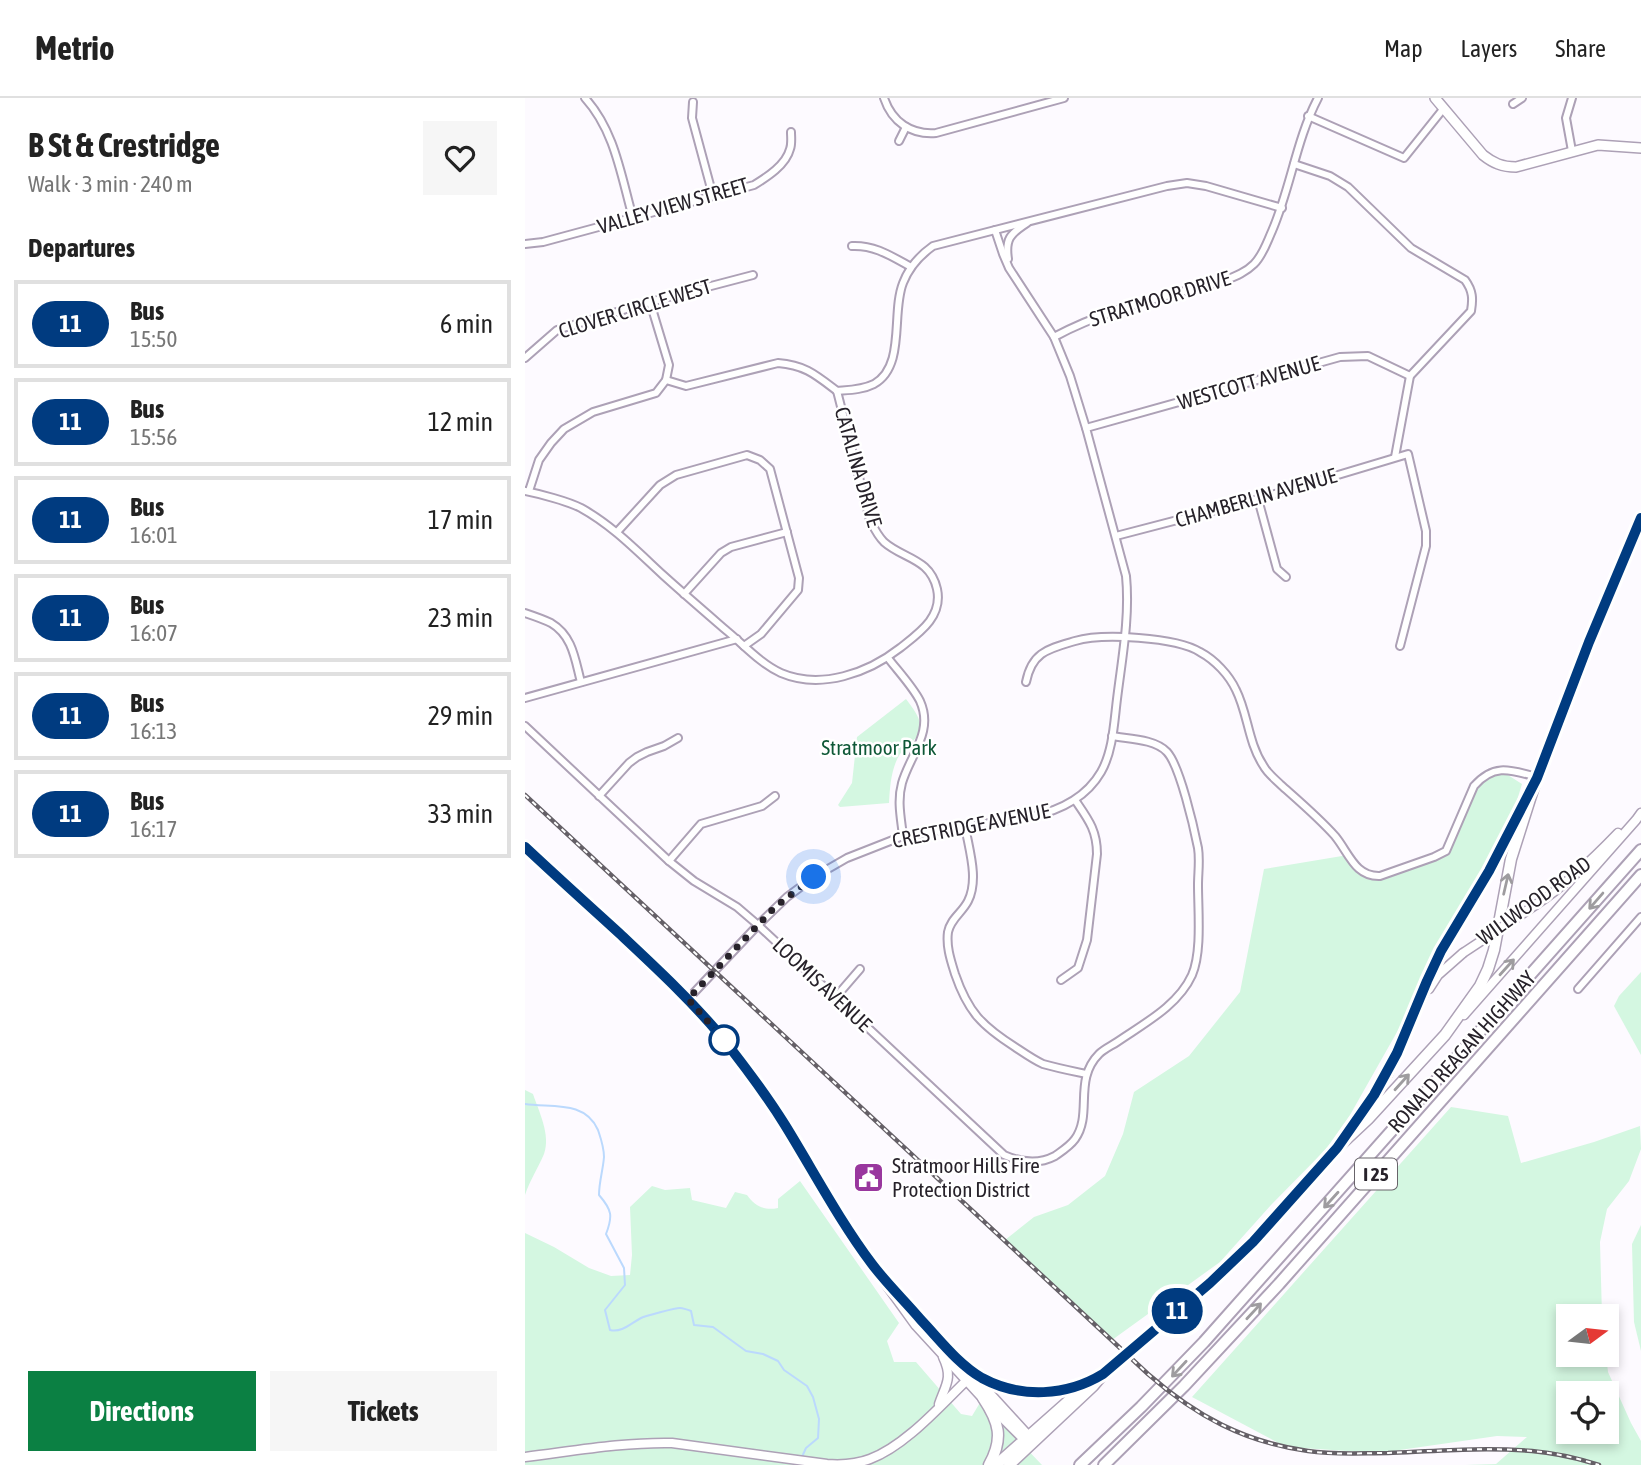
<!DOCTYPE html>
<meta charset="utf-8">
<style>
body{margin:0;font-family:"Asap Condensed",sans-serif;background:#f6f6f6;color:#222;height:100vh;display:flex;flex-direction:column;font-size:26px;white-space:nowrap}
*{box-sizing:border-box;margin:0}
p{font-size:23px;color:#767676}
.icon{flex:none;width:38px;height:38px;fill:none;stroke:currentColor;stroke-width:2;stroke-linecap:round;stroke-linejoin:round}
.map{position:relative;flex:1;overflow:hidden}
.details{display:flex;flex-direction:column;background:#fff;width:525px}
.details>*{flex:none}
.badge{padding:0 14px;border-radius:23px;font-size:24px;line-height:46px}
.needle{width:46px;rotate:75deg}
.tools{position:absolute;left:1031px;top:1206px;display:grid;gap:14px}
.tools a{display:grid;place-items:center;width:63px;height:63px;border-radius:0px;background:#fff;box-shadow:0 4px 10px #0003;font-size:35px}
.you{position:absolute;width:35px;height:35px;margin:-18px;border:5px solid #fff;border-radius:50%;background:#1a73e8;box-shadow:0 0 0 10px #1a73e833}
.map>.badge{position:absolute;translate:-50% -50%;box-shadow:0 0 0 4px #fff}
h2{padding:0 28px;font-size:26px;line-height:63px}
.round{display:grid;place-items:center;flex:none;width:74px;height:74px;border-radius:0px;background:#f6f6f6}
.summary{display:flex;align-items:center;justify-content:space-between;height:119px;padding:0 28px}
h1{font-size:33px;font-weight:700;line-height:52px}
.action{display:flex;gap:14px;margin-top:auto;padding:14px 28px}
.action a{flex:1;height:80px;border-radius:0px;background:#0b8043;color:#fff;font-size:28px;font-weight:700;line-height:80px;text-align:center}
.action a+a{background:#f6f6f6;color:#222}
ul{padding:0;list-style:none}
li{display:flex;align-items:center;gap:21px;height:88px;margin:0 14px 10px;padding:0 14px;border:4px solid #e0e0e0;border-radius:0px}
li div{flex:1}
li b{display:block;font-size:26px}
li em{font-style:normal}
li .badge{min-width:77px;font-weight:700;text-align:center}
header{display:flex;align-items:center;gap:42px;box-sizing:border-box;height:98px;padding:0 35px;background:#fff;border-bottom:2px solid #e0e0e0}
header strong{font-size:33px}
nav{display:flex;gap:38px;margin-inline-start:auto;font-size:24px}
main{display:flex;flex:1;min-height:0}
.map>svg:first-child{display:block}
.green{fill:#d4f7e1;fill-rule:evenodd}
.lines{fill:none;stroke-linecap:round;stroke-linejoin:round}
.stream{stroke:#bbd9fd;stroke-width:2}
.minor-casing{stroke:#ada1b6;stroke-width:10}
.tertiary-casing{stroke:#ada1b6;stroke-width:11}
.secondary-casing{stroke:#ada1b6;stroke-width:12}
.primary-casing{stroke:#ada1b6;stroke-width:13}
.motorway-casing{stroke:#ada1b6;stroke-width:14}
.minor{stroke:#fff;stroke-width:6}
.tertiary{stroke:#fff;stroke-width:8}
.secondary{stroke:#fff;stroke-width:9}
.primary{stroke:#fff;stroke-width:10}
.motorway{stroke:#fff;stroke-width:10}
.rail-casing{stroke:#656067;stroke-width:4.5}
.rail{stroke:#fff;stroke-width:2;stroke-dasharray:5;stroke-linecap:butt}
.tertiary-bridge-casing{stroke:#ada1b6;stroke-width:11;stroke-linecap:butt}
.tertiary-bridge{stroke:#fff;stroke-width:8}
.oneway{stroke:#9e9c9f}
.line-casing{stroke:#fff;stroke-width:16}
.line{stroke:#003b80;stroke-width:10}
.walk{stroke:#27222a;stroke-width:7;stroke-dasharray:0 12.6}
.stop-dot{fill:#fff;stroke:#003b80;stroke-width:3.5}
.labels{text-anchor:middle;stroke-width:5;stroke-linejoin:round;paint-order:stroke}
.shield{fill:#fff;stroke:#68646a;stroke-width:2}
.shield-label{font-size:19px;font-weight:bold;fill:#27222a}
.street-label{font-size:21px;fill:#27222a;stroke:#fff}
.park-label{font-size:21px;fill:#0e5837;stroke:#fff}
.poi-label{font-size:21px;fill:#27222a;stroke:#fff;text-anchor:start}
</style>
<header>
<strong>Metrio</strong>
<nav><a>Map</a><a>Layers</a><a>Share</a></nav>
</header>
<main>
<section class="details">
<div class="summary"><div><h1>B St &amp; Crestridge</h1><p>Walk · 3 min · 240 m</p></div><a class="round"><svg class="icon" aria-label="heart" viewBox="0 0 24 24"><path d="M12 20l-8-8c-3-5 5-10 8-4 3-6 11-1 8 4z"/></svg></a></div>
<h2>Departures</h2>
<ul>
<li><span class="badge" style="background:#003b80;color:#fff">11</span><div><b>Bus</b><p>15:50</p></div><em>6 min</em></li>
<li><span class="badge" style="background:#003b80;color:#fff">11</span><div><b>Bus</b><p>15:56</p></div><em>12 min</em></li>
<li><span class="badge" style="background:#003b80;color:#fff">11</span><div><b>Bus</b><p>16:01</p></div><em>17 min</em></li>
<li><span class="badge" style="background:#003b80;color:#fff">11</span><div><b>Bus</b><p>16:07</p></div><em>23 min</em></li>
<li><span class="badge" style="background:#003b80;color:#fff">11</span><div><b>Bus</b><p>16:13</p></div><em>29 min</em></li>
<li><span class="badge" style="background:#003b80;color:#fff">11</span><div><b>Bus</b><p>16:17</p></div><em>33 min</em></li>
</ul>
<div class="action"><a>Directions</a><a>Tickets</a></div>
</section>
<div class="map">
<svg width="1116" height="1367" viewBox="0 0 1116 1367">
<rect width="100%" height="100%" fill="#fdfaff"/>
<g class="green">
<path d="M381 601C392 616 403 628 387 644 383 648 378 651 375 656 366 670 365 689 364 705L315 709 313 707 327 685 332 639Z"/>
<path d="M975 672 997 686 979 745 825 1017 801 1051 746 1107 695 1164 587 1242 480 1142 509 1119 543 1107 580 1078 598 1036 609 994 664 958 715 894 739 771 823 757 836 775 855 778 909 759 925 745 949 688Z"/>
<path d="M1116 874V957L1089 908 1094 898Z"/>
<path d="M0 992 8 996C14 1014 26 1037 19 1056 13 1070 5 1082 0 1097Z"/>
<path d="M926 1009 983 1018 996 1065 1069 1044 1115 1028 1116 1051 1104 1083 1082 1111 1075 1144 1077 1218H1043V1256L1081 1257 1083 1274 1106 1325 1116 1343V1367H940L971 1366 1002 1339 972 1338 854 1355 761 1349 667 1299ZM1043 1295H1082V1334H1043Z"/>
<path d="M275 1083 374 1225 362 1243 369 1264H391L436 1316 447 1318 456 1303 517 1367H0V1135L29 1149 64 1170 86 1178 105 1177 107 1157 105 1109 127 1088 140 1092 165 1090 167 1102 201 1110 210 1094 222 1097C230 1108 239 1113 253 1110V1101Z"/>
<path d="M1116 1127V1253L1109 1224 1107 1146Z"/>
</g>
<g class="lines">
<path class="stream" d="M0 1006C26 1010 60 1002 73 1032 76 1041 79 1049 79 1059 78 1072 74 1084 74 1097 87 1112 88 1118 81 1136L99 1170 100 1187 80 1212 85 1232C97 1235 106 1225 116 1220 120 1218 150 1210 155 1210 157 1210 164 1212 166 1213L169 1227 188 1229 221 1253 238 1256 253 1263 259 1272 282 1288 288 1299 294 1321 293 1340 281 1350 276 1361"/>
<defs>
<g id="minor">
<path d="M60 0C90 33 96 78 108 120"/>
<path d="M359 0C367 24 386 37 411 35L539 0"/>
<path d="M1047 0 1041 20 1047 53"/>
<path d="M168 4 167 20 188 98"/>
<path d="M988 6 997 0"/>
<path d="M783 18 879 60 919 10"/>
<path d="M374 43 381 29"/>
<path d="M769 66 805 78 823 89 886 150 940 182C948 193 948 201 946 213L885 278 870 359"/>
<path d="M0 146 18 144 229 87C242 79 261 67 265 51 267 46 266 39 266 34"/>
<path d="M327 148C350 147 366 158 386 169"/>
<path d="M483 161C480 141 485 136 502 125"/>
<path d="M529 239C582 210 643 198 701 182 711 178 721 174 729 166 738 157 742 144 747 133 766 89 771 42 793 0"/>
<path d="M0 260 32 232 125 204 228 177"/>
<path d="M141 282 161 288 253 265C280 267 291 277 312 293"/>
<path d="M312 293C324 292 337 292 349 286 381 268 366 215 378 185 384 169 394 158 408 148L642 88 662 85 681 88 757 110"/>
<path d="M561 330 815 259 843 258 885 278"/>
<path d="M0 393C15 396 42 403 56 410 87 427 112 453 138 477 159 496 180 514 202 533 219 547 236 566 256 575 296 592 343 575 375 550 394 535 418 519 412 491 405 460 378 461 359 444 352 437 349 430 345 422L312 293"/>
<path d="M4 393 14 362 26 345 39 331 68 314 131 295 141 282 144 267 125 204"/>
<path d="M733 401 752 471 761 479"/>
<path d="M92 434 135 387 151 377 222 357 235 362 245 371 274 480 273 492 236 536 219 548"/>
<path d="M591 438 733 401 883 356 901 433V448L875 548"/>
<path d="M159 496 196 455 206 449 262 434"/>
<path d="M0 515C9 518 18 521 26 525 48 538 50 562 56 584"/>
<path d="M363 560C373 573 388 589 395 603 409 634 385 657 377 685 372 703 376 720 378 738"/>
<path d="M501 584C507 554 523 551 550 543 577 535 651 539 675 554 690 562 704 577 711 592 723 616 723 644 738 667 742 675 750 681 756 687 774 703 794 720 810 738 824 755 830 779 855 778L909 759 921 753 949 688C969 665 986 672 1012 679"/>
<path d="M0 600 212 541"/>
<path d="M0 628 144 763 169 783 212 809 233 827 479 1057C495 1064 513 1067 530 1058 537 1053 545 1048 550 1041 568 1016 548 982 574 956 579 951 586 948 592 944 618 926 653 908 667 877 677 854 673 813 673 787 673 775 675 762 673 750 669 730 655 668 642 654 630 641 604 641 587 638"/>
<path d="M74 698 104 665 112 659 122 654 139 648 153 640"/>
<path d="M440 728C444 752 454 781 443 803 437 815 426 820 423 834 421 849 426 863 430 876 443 914 457 928 490 949 499 955 509 962 518 966 532 970 547 973 561 976"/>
<path d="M144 763 176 726 237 708 250 698"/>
<path d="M536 882 553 870 562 842 572 756C572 732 563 721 550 702"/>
<path d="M1053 891 1116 819"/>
<path d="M310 900 335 871"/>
<path d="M163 901 233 827 262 799 289 779 322 760 378 738 505 719C533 713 561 700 576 674 588 653 589 625 592 601 597 560 605 519 601 478L561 330 545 278 529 239 484 170 478 156 470 132"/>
</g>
<g id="tertiary">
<path d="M1012 806C1042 786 1068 761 1093 735"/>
<path d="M904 891 913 877 938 855"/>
<path d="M939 917 1111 722 1116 715"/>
<path d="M414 1306C421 1286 428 1280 418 1259"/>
<path d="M0 1359C49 1353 98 1344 147 1345L302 1366C316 1367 332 1366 345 1361 380 1348 415 1308 441 1283"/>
</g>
<g id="secondary">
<path d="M910 0 958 57C968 65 977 69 991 69L1073 47 1116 50"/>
<path d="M0 749 110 850 163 901 179 918 219 968 251 1014 304 1103 331 1144 391 1227 458 1300 499 1341 505 1344"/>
<path d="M378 1201 505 1340"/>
</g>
<g id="primary">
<path d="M825 1033 862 976 917 853 964 773 1000 704"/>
<path d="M438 1267C479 1297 516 1301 564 1285"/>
<path d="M458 1300C474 1324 479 1340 464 1367"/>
<path d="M471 1367 549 1298"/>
<path d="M484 1367 568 1288 578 1276 685 1185 728 1144 812 1050 843 1021 920 937 955 888 963 871 969 852 986 761 1012 679 1064 544 1116 420"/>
</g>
<g id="motorway">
<path d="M555 1367 616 1309 679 1244 1116 752"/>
<path d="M579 1367 659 1288 754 1186 1116 777"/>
</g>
</defs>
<use href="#minor" class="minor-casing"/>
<use href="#tertiary" class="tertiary-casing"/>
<use href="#secondary" class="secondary-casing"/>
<use href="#primary" class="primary-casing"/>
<use href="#motorway" class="motorway-casing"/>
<use href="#minor" class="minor"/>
<use href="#tertiary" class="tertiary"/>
<use href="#secondary" class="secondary"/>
<use href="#primary" class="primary"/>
<use href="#motorway" class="motorway"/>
<defs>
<path id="rail" d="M0 697 623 1276C671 1318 719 1344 783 1353 809 1357 836 1355 863 1355 910 1353 959 1349 1007 1353 1030 1355 1052 1360 1074 1367"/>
</defs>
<use href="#rail" class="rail-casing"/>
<use href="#rail" class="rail"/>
<defs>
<path id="tertiary-bridge" d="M938 855 1012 806"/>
</defs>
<use href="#tertiary-bridge" class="tertiary-bridge-casing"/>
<use href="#tertiary-bridge" class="tertiary-bridge"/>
</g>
<defs><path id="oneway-shaft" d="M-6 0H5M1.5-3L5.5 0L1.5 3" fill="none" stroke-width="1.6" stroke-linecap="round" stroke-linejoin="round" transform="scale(1.75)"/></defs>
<g class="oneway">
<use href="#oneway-shaft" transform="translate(981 786) rotate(-77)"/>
<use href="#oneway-shaft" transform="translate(1071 803) rotate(131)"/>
<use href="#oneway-shaft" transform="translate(982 869) rotate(-48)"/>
<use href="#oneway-shaft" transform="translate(877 984) rotate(-48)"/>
<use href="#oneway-shaft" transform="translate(806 1102) rotate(132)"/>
<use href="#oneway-shaft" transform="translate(729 1213) rotate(-47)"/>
<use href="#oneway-shaft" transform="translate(654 1271) rotate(133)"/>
</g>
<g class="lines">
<defs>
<path id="line" d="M0 749C31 778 63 807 94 835 129 868 164 900 195 937 218 966 240 995 260 1027 289 1074 314 1122 347 1166 362 1186 380 1203 396 1222 415 1242 433 1266 457 1280 496 1301 542 1298 578 1276L685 1185 728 1144 812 1050 849 997 872 955 902 883 916 853 964 773 1012 680 1064 544 1116 420"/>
</defs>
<use href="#line" class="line-casing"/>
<use href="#line" class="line"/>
<path class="walk" d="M199 942 163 901 250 809 289 779"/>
</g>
<defs>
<symbol id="civic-square" viewBox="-11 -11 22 22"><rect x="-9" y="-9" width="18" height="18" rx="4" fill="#99379e" stroke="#fff"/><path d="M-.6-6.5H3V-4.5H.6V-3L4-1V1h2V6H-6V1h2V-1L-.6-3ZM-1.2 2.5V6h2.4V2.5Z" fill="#fff"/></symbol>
</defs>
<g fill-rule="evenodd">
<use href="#civic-square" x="326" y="1062" width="35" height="35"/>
</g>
<circle class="stop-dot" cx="199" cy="942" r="14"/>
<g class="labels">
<rect class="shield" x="830" y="1060.5" width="42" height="31" rx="5"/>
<g class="shield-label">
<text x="851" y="1083">I 25</text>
</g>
<g class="street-label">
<text transform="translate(148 108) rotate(-16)" y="7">VALLEY VIEW STREET</text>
<text transform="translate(635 201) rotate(-17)" y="7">STRATMOOR DRIVE</text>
<text transform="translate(110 211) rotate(-17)" y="7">CLOVER CIRCLE WEST</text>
<text transform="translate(724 285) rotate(-16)" y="7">WESTCOTT AVENUE</text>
<text transform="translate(333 369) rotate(74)" y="7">CATALINA DRIVE</text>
<text transform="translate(731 400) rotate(-16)" y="7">CHAMBERLIN AVENUE</text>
<text transform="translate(446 728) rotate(-11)" y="7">CRESTRIDGE AVENUE</text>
<text transform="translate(1009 803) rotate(-36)" y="7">WILLWOOD ROAD</text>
<text transform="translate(297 887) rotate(43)" y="7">LOOMIS AVENUE</text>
<text transform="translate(937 954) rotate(-48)" y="7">RONALD REAGAN HIGHWAY</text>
</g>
<g class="park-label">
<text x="354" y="657">Stratmoor Park</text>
</g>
<g class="poi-label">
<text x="367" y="1075">Stratmoor Hills Fire<tspan x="367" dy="24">Protection District</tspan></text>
</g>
</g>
</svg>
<div class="tools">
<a><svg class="needle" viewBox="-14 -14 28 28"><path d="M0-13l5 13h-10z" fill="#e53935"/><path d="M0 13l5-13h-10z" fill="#767676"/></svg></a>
<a><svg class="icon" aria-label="locate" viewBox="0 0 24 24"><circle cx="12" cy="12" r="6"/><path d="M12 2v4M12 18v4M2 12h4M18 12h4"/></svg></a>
</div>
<div class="you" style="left:289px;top:779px"></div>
<b class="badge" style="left:652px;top:1213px;background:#003b80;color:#fff">11</b>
</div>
</main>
